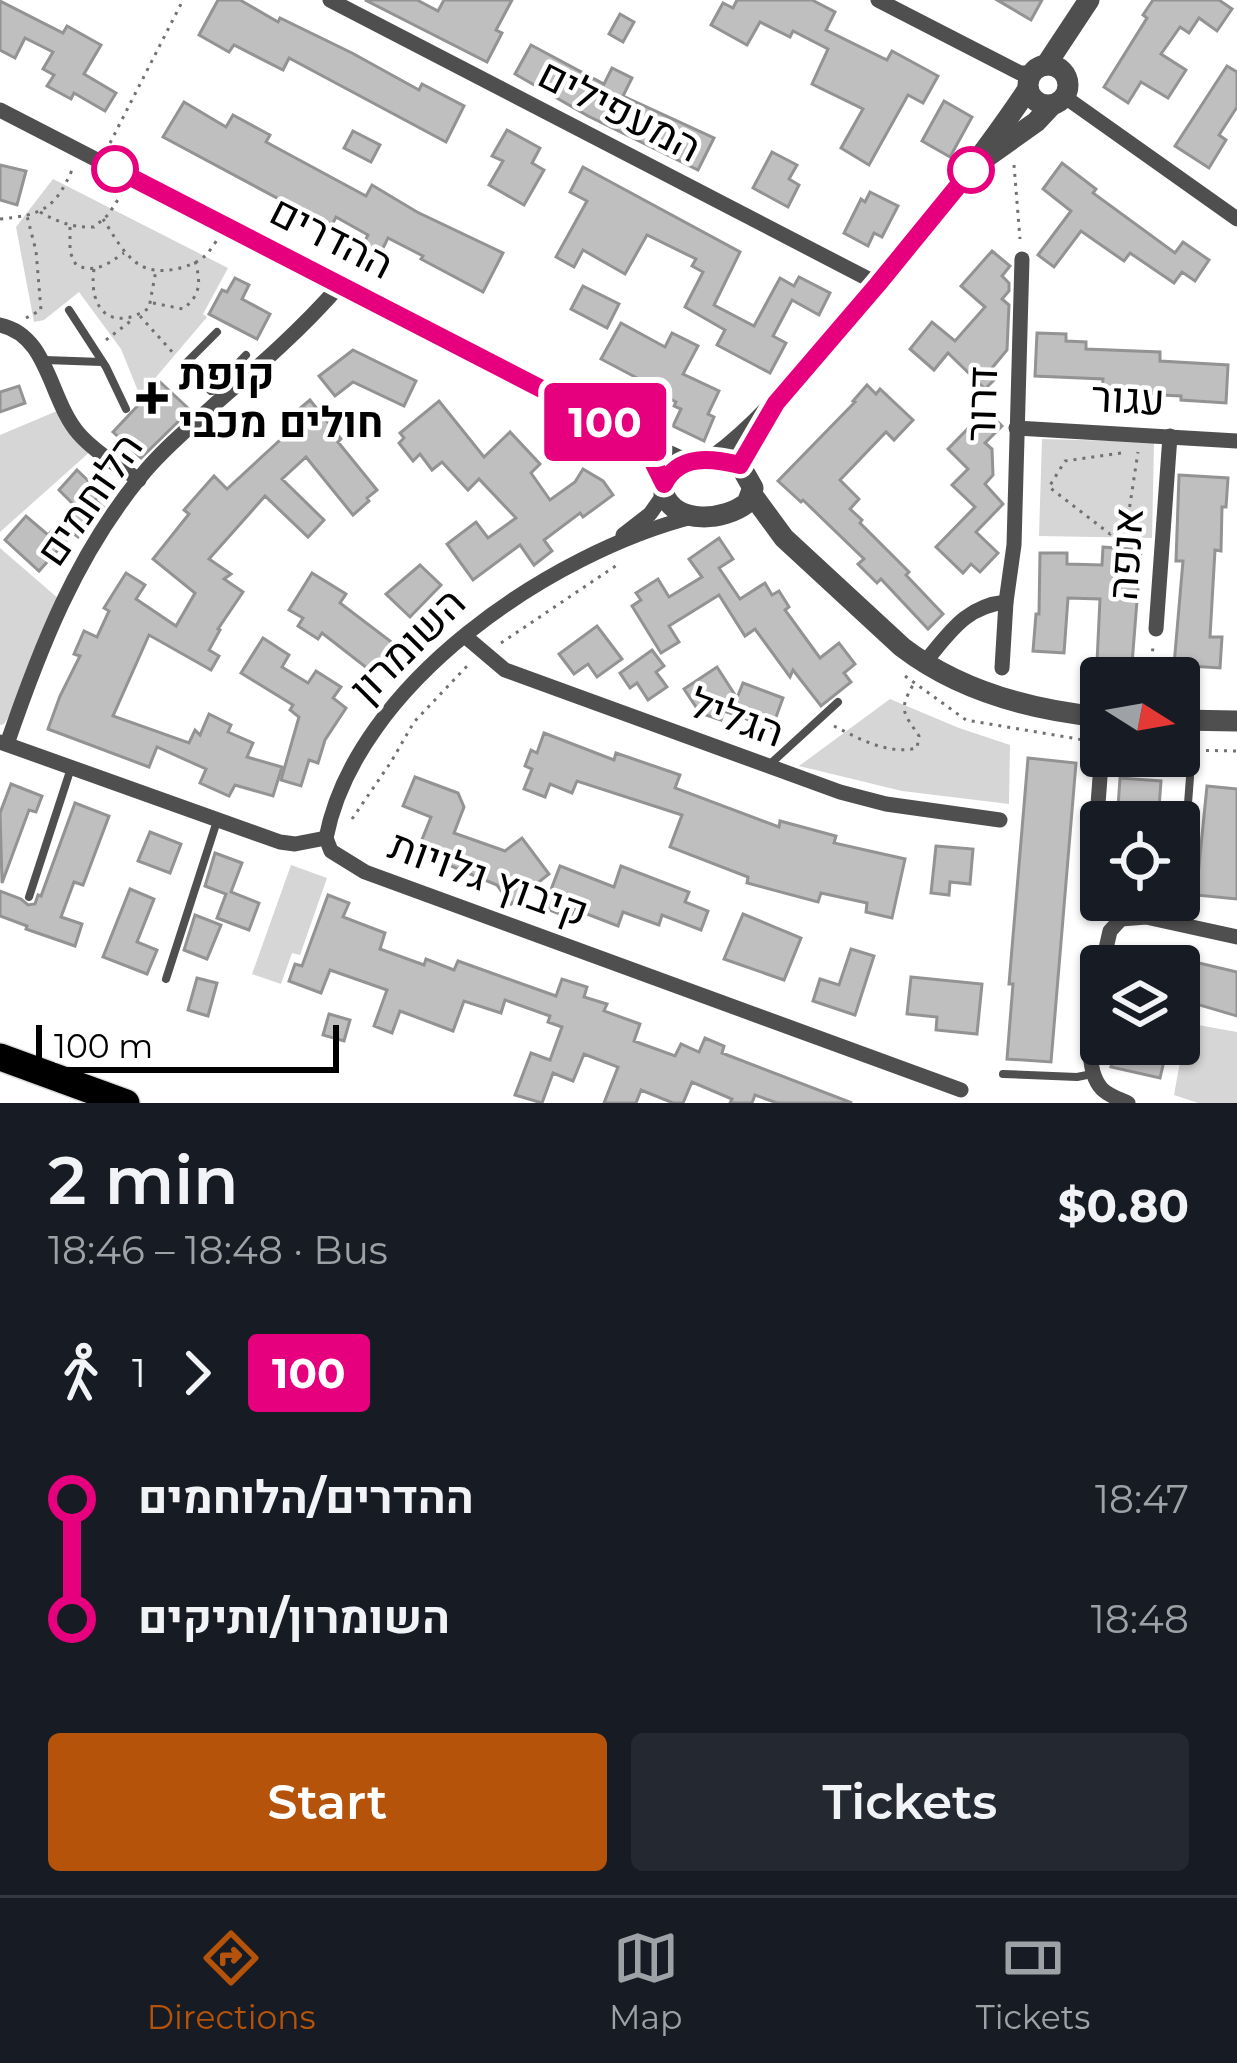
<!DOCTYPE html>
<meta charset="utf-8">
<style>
body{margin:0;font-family:Montserrat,Heebo,sans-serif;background:#242831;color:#f1f3f6;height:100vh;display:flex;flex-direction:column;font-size:45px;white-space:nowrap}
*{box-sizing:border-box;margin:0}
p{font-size:39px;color:#9ea1a6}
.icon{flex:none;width:66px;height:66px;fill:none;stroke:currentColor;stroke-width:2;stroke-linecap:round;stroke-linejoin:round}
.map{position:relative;height:1103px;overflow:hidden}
.drawer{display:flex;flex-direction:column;background:#171b24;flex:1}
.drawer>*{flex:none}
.badge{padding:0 24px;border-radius:9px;font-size:42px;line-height:78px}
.needle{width:78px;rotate:101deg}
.controls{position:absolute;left:1080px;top:657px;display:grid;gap:24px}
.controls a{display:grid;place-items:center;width:120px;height:120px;border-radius:12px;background:#171b24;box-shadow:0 3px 9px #0004;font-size:60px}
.scale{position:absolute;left:36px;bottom:30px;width:303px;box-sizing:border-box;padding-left:12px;border:6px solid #000;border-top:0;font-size:33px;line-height:42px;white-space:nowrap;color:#000;-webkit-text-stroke:9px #fff;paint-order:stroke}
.map>.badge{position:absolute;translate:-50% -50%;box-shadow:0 0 0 6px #fff}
.legs{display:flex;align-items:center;gap:18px;height:132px;padding:0 48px;font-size:39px}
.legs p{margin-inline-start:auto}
.headline{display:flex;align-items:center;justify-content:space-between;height:204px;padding:0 48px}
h1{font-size:66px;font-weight:600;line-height:90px}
.button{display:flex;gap:24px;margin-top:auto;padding:24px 48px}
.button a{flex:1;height:138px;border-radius:12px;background:#b45309;color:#fff;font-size:48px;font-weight:600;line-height:138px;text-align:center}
.button a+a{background:#242831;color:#f1f3f6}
ul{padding:0 48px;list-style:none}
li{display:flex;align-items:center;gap:42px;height:120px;font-size:45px}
li i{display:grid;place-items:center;width:18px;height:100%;margin:0 15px;background:currentColor}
li i::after{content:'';width:30px;height:30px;margin:-15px;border:9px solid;border-radius:50%;background:#171b24}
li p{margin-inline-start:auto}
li:first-child i{background:linear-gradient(#0000 50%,currentColor 0)}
li:last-child i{background:linear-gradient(currentColor 50%,#0000 0)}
.tab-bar{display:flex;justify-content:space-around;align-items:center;height:168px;border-top:3px solid #363941;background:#171b24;font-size:33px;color:#9ea1a6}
.tab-bar a{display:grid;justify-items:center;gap:6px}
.tab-bar .selected{color:#b45309}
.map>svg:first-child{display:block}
.green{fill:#d6d6d6}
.building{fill:#bfbfbf;stroke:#939393;stroke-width:3}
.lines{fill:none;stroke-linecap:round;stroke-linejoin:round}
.trunk-casing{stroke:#dbdbdb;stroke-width:30}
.path{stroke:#717171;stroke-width:3;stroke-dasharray:3 6;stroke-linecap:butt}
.service{stroke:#4f4f4f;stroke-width:8}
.minor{stroke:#4f4f4f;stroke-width:15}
.tertiary{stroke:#4f4f4f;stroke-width:21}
.trunk{stroke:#000;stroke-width:27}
.line-1-casing{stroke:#fff;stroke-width:27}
.line-1{stroke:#e6007e;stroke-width:18}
.stop-1-dot{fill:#fff;stroke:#e6007e;stroke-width:6}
.poi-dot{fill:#000;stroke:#fff;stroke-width:4.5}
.labels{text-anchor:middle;stroke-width:9;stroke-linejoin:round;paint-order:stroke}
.street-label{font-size:42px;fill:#000;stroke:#fff}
.poi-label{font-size:42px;font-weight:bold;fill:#000;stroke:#fff;text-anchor:start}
</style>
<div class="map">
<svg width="1237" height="1103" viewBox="0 0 1237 1103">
<rect width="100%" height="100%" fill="#fff"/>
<g class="green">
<path d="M53 179 228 268 203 314 207 317 140 396 121 349 79 292 44 320 34 322 16 227Z"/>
<path d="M64 408 92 450 0 532V435Z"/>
<path d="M1042 439 1154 442 1152 538 1039 536Z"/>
<path d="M0 548 60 600 9 716 4 724 0 725Z"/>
<path d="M890 699 959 728 1010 745 1009 804 902 791 799 766Z"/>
<path d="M291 865 327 878 300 955 292 953 281 984 252 974Z"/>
<path d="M1187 1023 1237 1032V1103H1198L1174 1095Z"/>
</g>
<g class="building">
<path d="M218 0H240L278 22 280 18 352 53 419 90 422 84 464 106 446 142 289 58 283 70 234 45 229 52 199 35Z"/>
<path d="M365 0H417L438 11 444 0H512L496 30 502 33 487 62Z"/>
<path d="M737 0H812L835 12 826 30 887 60 892 51 938 76 923 103 908 95 869 165 841 148 863 109 812 84 828 49 793 31 790 37 760 22 747 45 711 25 723 3 733 8Z"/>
<path d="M997 0H1042L1031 20Z"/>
<path d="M1153 0H1219L1232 9 1217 31 1199 18 1189 33 1180 27 1161 54 1186 70 1168 98 1141 82 1128 103 1104 87 1147 18 1143 15Z"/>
<path d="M0 1 63 33 67 26 101 45 84 74 116 93 105 111 74 93 71 99 47 86 54 75 43 69 53 52 25 38 15 58 0 50Z"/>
<path d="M620 14 634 22 623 42 609 34Z"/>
<path d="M531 45 604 84 612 68 632 78 623 96 714 138 698 170 588 116 515 74Z"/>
<path d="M1227 66 1237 72V107L1219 135 1226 140 1209 168 1175 146Z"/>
<path d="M944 101 972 117 950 157 922 141Z"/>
<path d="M184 102 226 127 233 115 270 135 266 142 366 196 372 185 417 212 503 253 483 292 421 259 423 256 388 238 379 256 362 246 368 235 336 217 331 227 163 137Z"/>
<path d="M507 130 540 148 532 163 544 170 524 205 489 185 503 161 492 156Z"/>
<path d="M353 131 380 145 371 162 344 148Z"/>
<path d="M772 152 797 165 789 179 799 185 788 207 753 188Z"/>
<path d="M1062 163 1096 189 1093 193 1175 253 1183 242 1209 260 1195 281 1182 272 1174 283 1130 253 1124 261 1081 231 1054 267 1038 255 1071 211 1043 189Z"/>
<path d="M0 165 26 171 17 205 0 200Z"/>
<path d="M583 167 740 252 714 305 754 326 780 278 794 286 799 277 830 293 819 315 792 300 773 336 786 343 770 373 717 345 725 330 685 307 703 272 692 266 696 259 647 235 625 274 583 250 574 267 556 257 587 201 570 192Z"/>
<path d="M870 192 898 206 882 237 874 233 868 246 844 233 861 199 865 202Z"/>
<path d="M992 251 1010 266 1002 276 1009 283V291L1002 299 1009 305 1007 350 992 368 999 375 985 389 948 353 934 370 910 349 932 322 955 341 985 307 961 286Z"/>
<path d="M235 278 249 285 242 299 270 314 257 339 209 314 222 290 227 292Z"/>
<path d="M583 286 619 304 607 328 571 309Z"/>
<path d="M621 323 665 347 672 333 698 346 683 374 719 391 708 414 714 417 704 441 673 426 681 409 674 406 676 402 635 381 637 378 601 359Z"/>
<path d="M1037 333 1066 334V341L1086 342V349L1160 352V361L1228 365 1226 403 1181 400V396L1102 392 1103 379 1035 376Z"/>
<path d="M353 350 416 381 404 406 353 382 335 396 319 376Z"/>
<path d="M160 382 190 410 141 458 113 432Z"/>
<path d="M867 385 876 394 880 389 913 420 894 440 886 432 840 480 859 499 850 509 862 520 860 523 909 572 906 575 943 614 928 629 881 579 877 583 858 564 864 559 803 500 801 502 778 481 855 402 853 401Z"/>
<path d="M19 386 25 403 0 412V392Z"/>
<path d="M310 400 341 439 338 442 377 490 367 498 369 501 353 515 306 457 282 479 324 520 308 537 265 496 209 559 231 574 224 579 243 592 218 629 220 630 209 650 219 656 211 670 149 635 113 716 189 743 195 730 200 735 209 714 231 725 228 732 253 743 247 757 282 767 273 796 235 785 229 796 200 783 206 769 157 747 149 767 48 729 60 696 80 656 74 654 84 631 97 637 109 611 104 608 126 573 145 585 136 599 176 626 195 593 153 559 189 514 184 510 214 476 227 489 292 429 285 421Z"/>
<path d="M439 401 484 457 510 432 540 464 531 473 550 500 575 482 583 469 603 481 613 495 583 517 580 513 544 540 552 551 534 565 520 545 473 580 447 544 476 522 488 538 516 518 479 479 468 490 442 462 432 470 420 454 413 461 399 443 404 438 400 433Z"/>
<path d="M986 410 1002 426 985 443 992 449 993 475 985 484 1003 504 976 532 998 553 980 572 971 564 963 573 936 547 975 507 952 485 968 469 948 449Z"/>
<path d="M77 470 101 493 95 500 103 507 78 537 73 533 39 571 5 540 26 516 48 535 75 506 59 490Z"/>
<path d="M1179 475 1228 478 1226 507H1222L1221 551 1215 550 1210 637H1222L1220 668 1174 665 1183 561H1176Z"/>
<path d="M719 538 733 559 719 568 740 599 765 583 772 595 779 591 789 607 785 610 820 658 839 643 855 664 844 673 851 682 821 706 793 670 790 677 755 629 745 636 719 595 669 626 679 642 661 653 632 606 641 600 636 593 658 579 669 597 702 577 689 559Z"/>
<path d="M1103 547 1141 550 1132 664 1097 662 1100 599 1068 598 1064 653 1033 651 1036 614H1039L1040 553H1067V564L1102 565Z"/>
<path d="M420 565 441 585 410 617 386 594Z"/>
<path d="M312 573 346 594 340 603 394 644 372 672 322 633 318 639 298 626 303 618 289 610Z"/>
<path d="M597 626 622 659 597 677 588 664 574 674 559 654Z"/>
<path d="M263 638 289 655 282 667 308 683 316 671 341 687 333 698 346 708 325 740 318 763 309 760 301 786 281 780 299 717 290 710 293 705 241 673Z"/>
<path d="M652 650 664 666 656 672 667 687 648 700 637 683 630 688 620 673Z"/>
<path d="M717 667 737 698 743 683 783 698 772 728 724 711 721 720 700 713 684 689Z"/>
<path d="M544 733 614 760 616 753 680 775 675 788 779 827 780 821 836 836 834 843 905 859 892 918 866 912 867 903 821 893 818 902 747 883 748 877 670 847 682 815 577 781 572 793 550 784 545 797 524 789 532 769 525 766 531 750 537 753Z"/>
<path d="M1028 758 1076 763 1051 1062 1007 1059 1013 984H1009Z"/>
<path d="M415 777 458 793 464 807 454 833 505 851 522 838 549 874 511 904 497 885 417 852 431 817 403 806Z"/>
<path d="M1120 778 1161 781 1158 822H1117Z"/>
<path d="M11 784 42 796 36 812 29 810 2 883 0 813Z"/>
<path d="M1207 786 1237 789V899L1196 895Z"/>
<path d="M75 803 109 816 83 885 74 882 61 917 82 924 75 946 26 929 27 926 0 916V891L21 899 28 905 35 904 38 895 41 896Z"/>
<path d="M150 832 181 844 170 873 138 861Z"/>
<path d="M936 846 973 849 970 884 950 882 949 895 931 893Z"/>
<path d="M215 853 242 863 231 892 259 903 249 930 217 918 226 894 205 886Z"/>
<path d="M560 866 614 887 621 866 689 892 685 902 708 911 701 930 662 915 659 925 623 912 618 926 574 909 570 918 544 908Z"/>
<path d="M130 889 154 899 137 942 157 950 147 974 103 957Z"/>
<path d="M328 895 349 903 343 917 385 933 380 949 424 965 426 959 454 970 458 961 556 996 562 979 587 987 584 997 607 1004 604 1011 640 1024 634 1041 675 1056 681 1044 699 1052 705 1038 724 1046 722 1053 852 1103H777L755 1095 752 1103H730L732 1099 692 1082 683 1103H673L641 1090 636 1103H604L618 1067 584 1054 573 1081 553 1073 542 1103 515 1095 531 1053 550 1060 562 1027 548 1022 550 1016 505 1000 501 1013 464 1001 453 1031 400 1011 392 1033 374 1026 387 990 330 970 321 993 289 981 295 964 302 966Z"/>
<path d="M743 914 801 938 784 980 724 959Z"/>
<path d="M195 915 221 925 207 959 184 950Z"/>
<path d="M1136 948 1237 972V1016L1179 999V966H1131Z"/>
<path d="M851 949 874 956 855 1015 813 1001 820 979 839 985Z"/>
<path d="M911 977 982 984 977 1034 936 1030 937 1017 907 1014Z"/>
<path d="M197 978 217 983 208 1016 188 1010Z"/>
<path d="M329 1014 350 1020 344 1041 323 1035Z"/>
<path d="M1117 1044H1168L1160 1078 1111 1067Z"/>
</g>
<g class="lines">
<defs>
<path id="trunk" d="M0 1057 126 1103"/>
</defs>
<use href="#trunk" class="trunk-casing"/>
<g class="path">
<path d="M110 143 183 0"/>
<path d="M1014 165 1020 239"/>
<path d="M40 212C58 222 73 228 94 227L108 215 121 195"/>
<path d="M0 219C42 215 55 209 72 170"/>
<path d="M103 219C113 234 124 256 140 265 157 276 190 269 205 256 208 254 215 243 217 240"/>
<path d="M70 227V252L76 265C96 274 107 264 124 253"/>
<path d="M94 269C88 310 112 333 149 308L156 270"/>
<path d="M153 303 183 309C201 295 201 282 195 261"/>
<path d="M140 316 174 354"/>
<path d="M26 318 41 310 36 251 27 216"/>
<path d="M106 340 132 320"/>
<path d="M1121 453 1065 461 1049 487 1110 534 1129 511 1138 452"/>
<path d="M501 643 617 565"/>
<path d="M905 676 966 720 1101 743"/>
<path d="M1148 678 1153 648"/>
<path d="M834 726C860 739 887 755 917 748L919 736C904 713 898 711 913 685"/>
<path d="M1179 750 1237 751"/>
<path d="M352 819 391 762 414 722 468 665"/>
</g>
<g class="service">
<path d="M69 310 106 367 126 409"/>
<path d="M217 332 184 365 211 391 227 389"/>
<path d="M45 360 102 362"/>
<path d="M211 391 246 355"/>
<path d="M768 766 838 702"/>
<path d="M29 897 71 768"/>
<path d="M1179 923 1190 777"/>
<path d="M166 979 217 821"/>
<path d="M1003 1074 1077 1077 1092 1074"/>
</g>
<g class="minor">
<path d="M330 0 878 284"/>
<path d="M878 0 1020 73H1032"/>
<path d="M1065 97 1237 219"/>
<path d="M0 110 627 433 692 463"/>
<path d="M0 325C49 335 49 400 79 434 95 452 119 466 139 480"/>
<path d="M1016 428 1237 441"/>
<path d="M638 443 651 458 665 484"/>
<path d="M623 535 650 514 664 494"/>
<path d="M1156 629 1170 436"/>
<path d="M466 637 505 670 840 792 886 804 1000 820"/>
<path d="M924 663C949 634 965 606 1006 602"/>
<path d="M1002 668 1006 602 1014 545 1022 259"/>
<path d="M0 742 280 842 295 844 326 838 331 851 365 872 961 1090"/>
<path d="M7 744C40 648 76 555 142 475 163 449 189 428 214 405 258 367 302 329 340 285"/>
<path d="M326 838C356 684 551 552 696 516"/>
<path d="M1101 893 1093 871 1101 764"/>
<path d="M1121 919 1146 917 1237 937"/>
<path d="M1102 966 1110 931 1121 919"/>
<path d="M1101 974C1096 1005 1079 1064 1102 1089 1109 1096 1119 1099 1128 1103"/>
</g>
<g class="tertiary">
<circle cx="1048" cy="85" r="20"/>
<path d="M1046 65 1089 0"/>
<path d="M984 159 1036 122 1051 106"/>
<path d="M714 459C763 423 802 373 841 327 907 250 972 173 1028 89"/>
<path d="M714 459 740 465 753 488 747 503C724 521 676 525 664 494 667 461 688 464 714 459Z"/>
<path d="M751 493 784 538 902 647C958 690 1031 710 1101 717"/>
<path d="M1179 720 1237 721"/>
</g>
<use href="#trunk" class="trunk"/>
</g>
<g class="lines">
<defs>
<path id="line-1" d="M115 169 627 433 651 458 664 484C679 454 711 458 740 465L776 403 878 284 971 170"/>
</defs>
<use href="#line-1" class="line-1-casing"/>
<use href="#line-1" class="line-1"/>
</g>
<g class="stop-1-dot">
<circle cx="115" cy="169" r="21"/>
<circle cx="971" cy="170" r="21"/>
</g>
<path class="poi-dot" d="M146 380h12v12h12v12h-12v12h-12v-12h-12v-12h12z"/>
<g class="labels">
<g class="street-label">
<text transform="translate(620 110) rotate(27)" y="15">המעפילים</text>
<text transform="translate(332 237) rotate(27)" y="15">ההדרים</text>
<text transform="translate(1128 398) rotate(3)" y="15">עגור</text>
<text transform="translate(981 404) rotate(-88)" y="15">דרור</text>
<text transform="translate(89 499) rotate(-55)" y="15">הלוחמים</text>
<text transform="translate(1125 554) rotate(-86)" y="15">אנפה</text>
<text transform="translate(407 645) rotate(-45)" y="15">השומרון</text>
<text transform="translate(737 717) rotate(20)" y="15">הגליל</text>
<text transform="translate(489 878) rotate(20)" y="15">קיבוץ גלויות</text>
</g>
<g class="poi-label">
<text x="179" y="389">קופת<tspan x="179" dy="48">חולים מכבי</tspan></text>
</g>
</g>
</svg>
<div class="controls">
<a><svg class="needle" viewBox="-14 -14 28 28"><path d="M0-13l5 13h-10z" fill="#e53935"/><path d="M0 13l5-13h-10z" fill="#9ea1a6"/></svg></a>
<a><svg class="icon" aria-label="locate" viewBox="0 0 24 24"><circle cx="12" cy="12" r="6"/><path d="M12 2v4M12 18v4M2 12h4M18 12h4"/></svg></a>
<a><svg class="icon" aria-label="layers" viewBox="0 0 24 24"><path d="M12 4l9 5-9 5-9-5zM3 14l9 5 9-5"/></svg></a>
</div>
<div class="scale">100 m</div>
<b class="badge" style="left:605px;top:422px;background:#e6007e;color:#fff">100</b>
</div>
<section class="drawer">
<div class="headline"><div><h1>2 min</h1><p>18:46 – 18:48 · Bus</p></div><b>$0.80</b></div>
<div class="legs"><svg class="icon" aria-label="walk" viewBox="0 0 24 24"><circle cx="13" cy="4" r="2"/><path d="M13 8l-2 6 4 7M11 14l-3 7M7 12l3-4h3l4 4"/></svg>1<svg class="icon" aria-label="forward" viewBox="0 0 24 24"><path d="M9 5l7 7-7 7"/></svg><b class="badge" style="background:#e6007e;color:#fff">100</b></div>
<ul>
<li><i style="color:#e6007e"></i><b>ההדרים/הלוחמים</b><p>18:47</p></li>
<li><i style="color:#e6007e"></i><b>השומרון/ותיקים</b><p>18:48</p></li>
</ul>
<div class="button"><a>Start</a><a>Tickets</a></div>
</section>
<nav class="tab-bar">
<a class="selected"><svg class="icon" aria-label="directions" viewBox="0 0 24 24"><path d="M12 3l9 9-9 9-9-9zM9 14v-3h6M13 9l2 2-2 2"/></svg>Directions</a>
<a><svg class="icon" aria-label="map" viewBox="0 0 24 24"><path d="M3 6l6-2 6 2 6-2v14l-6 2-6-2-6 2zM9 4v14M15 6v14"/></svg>Map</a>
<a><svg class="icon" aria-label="tickets" viewBox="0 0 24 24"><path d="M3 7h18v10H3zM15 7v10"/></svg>Tickets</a>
</nav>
